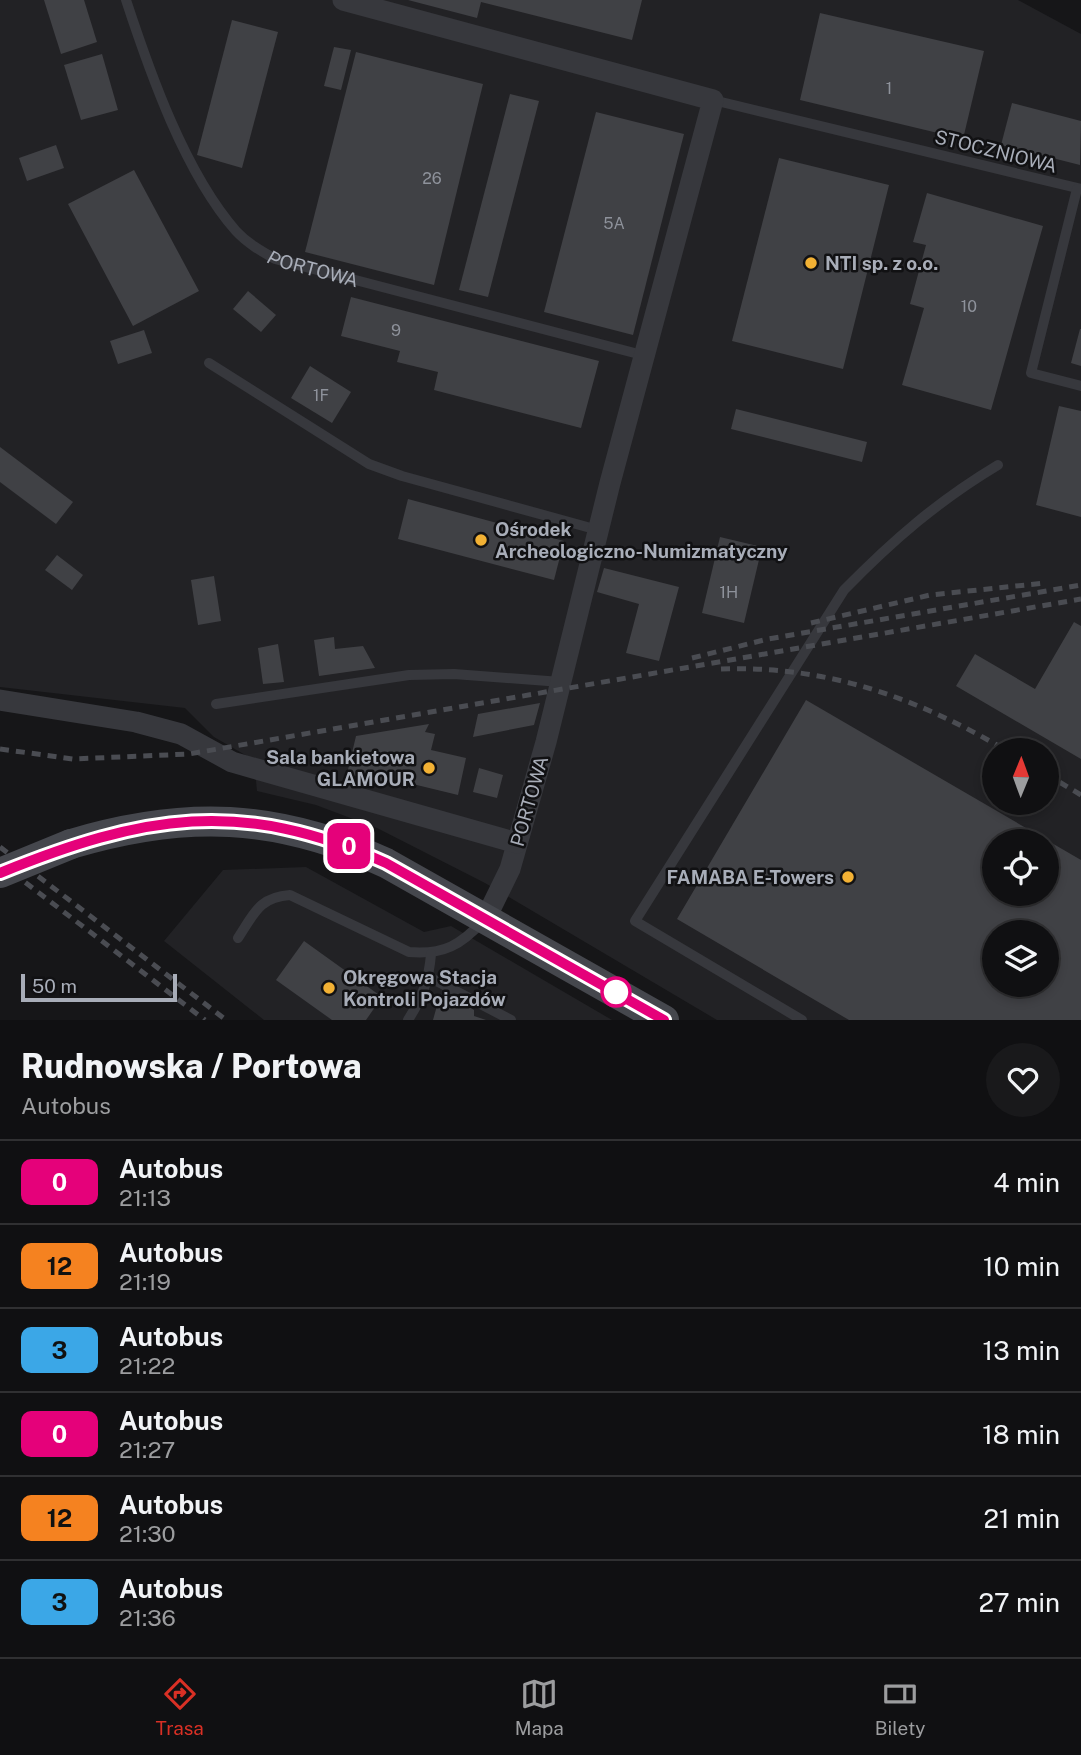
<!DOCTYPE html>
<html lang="pl">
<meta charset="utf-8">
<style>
body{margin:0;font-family:"Public Sans",sans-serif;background:#19191b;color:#f1f3f6;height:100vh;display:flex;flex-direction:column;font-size:26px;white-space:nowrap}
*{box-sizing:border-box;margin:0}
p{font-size:23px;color:#9c9d9f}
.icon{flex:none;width:38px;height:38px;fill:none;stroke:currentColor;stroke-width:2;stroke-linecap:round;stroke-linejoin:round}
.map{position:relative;height:1020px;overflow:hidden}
.sheet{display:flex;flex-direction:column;background:#101012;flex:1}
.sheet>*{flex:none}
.badge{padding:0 14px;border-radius:10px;font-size:24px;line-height:46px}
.needle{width:46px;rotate:1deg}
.controls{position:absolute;left:982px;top:738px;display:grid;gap:14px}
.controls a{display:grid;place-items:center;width:77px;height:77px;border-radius:50%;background:#101012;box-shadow:0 4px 10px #0003,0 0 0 2px #303032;font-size:35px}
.scale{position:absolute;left:21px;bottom:18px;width:156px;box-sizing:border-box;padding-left:7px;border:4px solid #a8adb8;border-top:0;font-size:19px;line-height:24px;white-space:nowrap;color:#a8adb8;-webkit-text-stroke:5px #111113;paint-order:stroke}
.map>.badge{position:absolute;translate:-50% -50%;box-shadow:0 0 0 4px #fff}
.round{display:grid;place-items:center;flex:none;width:74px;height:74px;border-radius:37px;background:#19191b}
.head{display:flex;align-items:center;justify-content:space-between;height:119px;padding:0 21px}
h1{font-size:33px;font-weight:800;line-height:52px}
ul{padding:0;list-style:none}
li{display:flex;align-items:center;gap:21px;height:84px;padding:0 21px;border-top:2px solid #303032}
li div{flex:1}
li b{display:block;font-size:26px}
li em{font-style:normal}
li .badge{min-width:77px;font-weight:700;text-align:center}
.tabs{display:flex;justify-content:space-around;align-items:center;height:98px;border-top:2px solid #303032;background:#101012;font-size:19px;color:#9c9d9f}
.tabs a{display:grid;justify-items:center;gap:4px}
.tabs .on{color:#d93025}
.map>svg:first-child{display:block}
.built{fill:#222225;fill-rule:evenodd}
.building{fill:#404145;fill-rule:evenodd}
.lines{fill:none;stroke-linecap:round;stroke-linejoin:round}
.service{stroke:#37383d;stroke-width:10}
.minor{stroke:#37383d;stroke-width:21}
.secondary{stroke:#45474d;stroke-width:30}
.rail{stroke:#4a4c52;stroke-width:5;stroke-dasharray:9 7;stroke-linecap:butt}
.secondary-bridge{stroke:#45474d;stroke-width:30}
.line-casing{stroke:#fff;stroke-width:16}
.line{stroke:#e5017a;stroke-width:10}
.poi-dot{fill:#f2b134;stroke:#111113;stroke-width:2.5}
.stop-dot{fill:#fff;stroke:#e5017a;stroke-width:3.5}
.labels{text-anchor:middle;stroke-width:5;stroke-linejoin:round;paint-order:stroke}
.number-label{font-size:16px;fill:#8e929b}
.street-label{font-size:19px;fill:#a8adb8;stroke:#111113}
.poi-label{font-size:19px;font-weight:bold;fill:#a8adb8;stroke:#111113;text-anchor:start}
</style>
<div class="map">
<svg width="1081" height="1020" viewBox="0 0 1081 1020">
<rect width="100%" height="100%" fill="#161618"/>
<g class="built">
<path d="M0 0H1018L1081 34V1020H717L485 883 377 828 316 805 257 791 254 760 214 737 185 708 0 687ZM994 751H1046V803H994ZM994 842H1046V894H994ZM994 933H1046V985H994Z"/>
<path d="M306 867 424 932 451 926 612 1020H264L164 941 223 870Z"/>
</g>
<g class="building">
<path d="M44 0H84L97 42 61 54Z"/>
<path d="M408 0H642L632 40 481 2 477 18Z"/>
<path d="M820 13 984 51 963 139 800 100Z"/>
<path d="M232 20 278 32 242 168 197 155Z"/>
<path d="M334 47 351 50 341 90 324 86Z"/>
<path d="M356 52 483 84 434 285 305 252Z"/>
<path d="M102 54 118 110 81 120 64 65Z"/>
<path d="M510 94 539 101 488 297 459 290Z"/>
<path d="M1012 103 1081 121 1080 165 1001 145Z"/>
<path d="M596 112 684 134 633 335 544 312Z"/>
<path d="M56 145 64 168 27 181 19 158Z"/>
<path d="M779 158 889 185 843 369 732 341Z"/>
<path d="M134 170 199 291 133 326 68 204Z"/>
<path d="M927 193 1043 226 991 410 902 385 924 308 910 304 926 245 913 242Z"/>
<path d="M248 291 276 315 261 332 233 309Z"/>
<path d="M351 297 599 361 581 428 434 390 438 372 397 362 400 351 341 336Z"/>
<path d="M1080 329H1081V366L1071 363Z"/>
<path d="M144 330 152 353 118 364 110 341Z"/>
<path d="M310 366 351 392 332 423 291 398Z"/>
<path d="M1059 406 1081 411V517L1036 505Z"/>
<path d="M736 409 867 442 862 462 731 429Z"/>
<path d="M0 447 73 502 56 524 0 482Z"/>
<path d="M408 499 564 541 554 580 398 539Z"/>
<path d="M720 537 762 547 744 623 702 613Z"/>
<path d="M57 555 83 575 72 590 45 570Z"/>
<path d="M604 568 679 587 659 661 626 653 639 604 597 592Z"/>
<path d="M214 576 221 621 198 625 191 580Z"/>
<path d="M1074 622 1081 626V759L956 686 975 654 1035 689Z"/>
<path d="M334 637 335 649 363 646 375 668 319 676 314 640Z"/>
<path d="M278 644 284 682 263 684 258 648Z"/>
<path d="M806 700 1081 860V1020H849L677 919ZM994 842H1046V894H994ZM994 933H1046V985H994Z"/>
<path d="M540 703 534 725 473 737 478 714Z"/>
<path d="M429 724 425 732 435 734 431 750 466 758 458 795 392 779 391 785 347 774 356 736Z"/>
<path d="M479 768 503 775 497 798 473 792Z"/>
<path d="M304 941 382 997 366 1020H332L276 980Z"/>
<path d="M448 994 474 1010V1016L486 1020H433L440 995Z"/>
</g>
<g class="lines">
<g class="service">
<path id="s1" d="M126 0C150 73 185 173 236 231 247 243 261 251 275 259L646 356"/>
<path d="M713 100 1081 189"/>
<path d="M1077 189 1031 373 1081 386"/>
<path d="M209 363 369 464 402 476 598 530"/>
<path d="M216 704 409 675 454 674 561 682"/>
<path d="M238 938C254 914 259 897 290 895L409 952C444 955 461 945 484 920"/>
<path d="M429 977 511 1020"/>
<path d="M408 1020C422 998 429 980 431 954"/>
<path d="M802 1020 635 921 844 590C893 540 938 501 998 465"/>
</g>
<g class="minor">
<path d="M343 0 713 100 610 483 546 742 510 869 486 918"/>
<path d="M0 700 136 722 181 734 232 762 517 843"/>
</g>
<path class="secondary" d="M71 844C185 810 276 813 386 863L664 1020"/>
<g class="rail">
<path d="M811 623 930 595 1045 583"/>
<path d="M692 658 768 639 1081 585"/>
<path d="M721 669C826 665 918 698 1007 751"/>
<path d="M0 749 73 759 189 754 1081 599"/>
<path d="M1046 774 1081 795"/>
<path d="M0 847 226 1020"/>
<path d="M0 863 205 1020"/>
</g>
<path class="secondary-bridge" d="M0 873 71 844"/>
</g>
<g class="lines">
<defs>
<path id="line" d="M0 873C143 815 240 797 386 863L664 1020"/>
</defs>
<use href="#line" class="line-casing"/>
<use href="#line" class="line"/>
</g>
<g class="poi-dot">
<circle cx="811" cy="263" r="7"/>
<circle cx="481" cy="540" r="7"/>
<circle cx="429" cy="768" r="7"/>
<circle cx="848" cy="877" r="7"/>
<circle cx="329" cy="988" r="7"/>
</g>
<circle class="stop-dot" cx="616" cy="992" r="14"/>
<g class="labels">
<g class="number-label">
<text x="889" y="94">1</text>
<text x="432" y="184">26</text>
<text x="614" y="229">5A</text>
<text x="969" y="312">10</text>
<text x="396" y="336">9</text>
<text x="321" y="401">1F</text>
<text x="729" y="598">1H</text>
</g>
<g class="street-label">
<text transform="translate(996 151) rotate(14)" y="7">STOCZNIOWA</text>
<text dy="7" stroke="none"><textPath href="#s1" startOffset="345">PORTOWA</textPath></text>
<text transform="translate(529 801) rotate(-74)" y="7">PORTOWA</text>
</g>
<g class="poi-label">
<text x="825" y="270">NTI sp. z o.o.</text>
<text x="495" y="536">Ośrodek<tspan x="495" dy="22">Archeologiczno-Numizmatyczny</tspan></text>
<text x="415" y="764" text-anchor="end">Sala bankietowa<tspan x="415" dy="22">GLAMOUR</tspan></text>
<text x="834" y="884" text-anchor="end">FAMABA E-Towers</text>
<text x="343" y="984">Okręgowa Stacja<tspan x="343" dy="22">Kontroli Pojazdów</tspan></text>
</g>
</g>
</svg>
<div class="controls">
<a><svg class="needle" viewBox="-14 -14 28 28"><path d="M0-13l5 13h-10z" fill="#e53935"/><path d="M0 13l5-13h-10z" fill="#9c9d9f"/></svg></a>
<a><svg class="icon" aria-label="locate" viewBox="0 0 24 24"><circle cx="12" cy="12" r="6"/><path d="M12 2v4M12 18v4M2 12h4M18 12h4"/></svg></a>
<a><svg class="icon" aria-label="layers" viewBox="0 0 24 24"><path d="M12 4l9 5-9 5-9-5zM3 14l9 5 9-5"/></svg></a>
</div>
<div class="scale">50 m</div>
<b class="badge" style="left:349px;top:846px;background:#e5017a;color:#fff">0</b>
</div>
<section class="sheet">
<div class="head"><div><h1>Rudnowska / Portowa</h1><p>Autobus</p></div><a class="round"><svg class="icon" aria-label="heart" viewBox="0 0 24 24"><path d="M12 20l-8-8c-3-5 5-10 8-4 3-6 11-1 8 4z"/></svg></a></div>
<ul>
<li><span class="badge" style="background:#e5017a;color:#fff">0</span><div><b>Autobus</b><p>21:13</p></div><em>4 min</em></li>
<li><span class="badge" style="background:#f58220;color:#111">12</span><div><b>Autobus</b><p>21:19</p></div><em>10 min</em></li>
<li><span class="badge" style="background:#3ba7e7;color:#111">3</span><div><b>Autobus</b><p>21:22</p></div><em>13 min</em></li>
<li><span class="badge" style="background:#e5017a;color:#fff">0</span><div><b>Autobus</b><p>21:27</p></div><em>18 min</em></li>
<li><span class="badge" style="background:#f58220;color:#111">12</span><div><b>Autobus</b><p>21:30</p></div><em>21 min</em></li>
<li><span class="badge" style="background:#3ba7e7;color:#111">3</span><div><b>Autobus</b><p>21:36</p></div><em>27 min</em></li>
</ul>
</section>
<nav class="tabs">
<a class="on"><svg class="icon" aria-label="directions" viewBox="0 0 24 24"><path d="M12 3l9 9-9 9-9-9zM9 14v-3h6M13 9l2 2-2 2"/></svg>Trasa</a>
<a><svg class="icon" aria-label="map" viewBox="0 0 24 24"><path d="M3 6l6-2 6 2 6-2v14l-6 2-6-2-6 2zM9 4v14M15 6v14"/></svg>Mapa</a>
<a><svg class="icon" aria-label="tickets" viewBox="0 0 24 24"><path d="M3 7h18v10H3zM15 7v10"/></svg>Bilety</a>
</nav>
